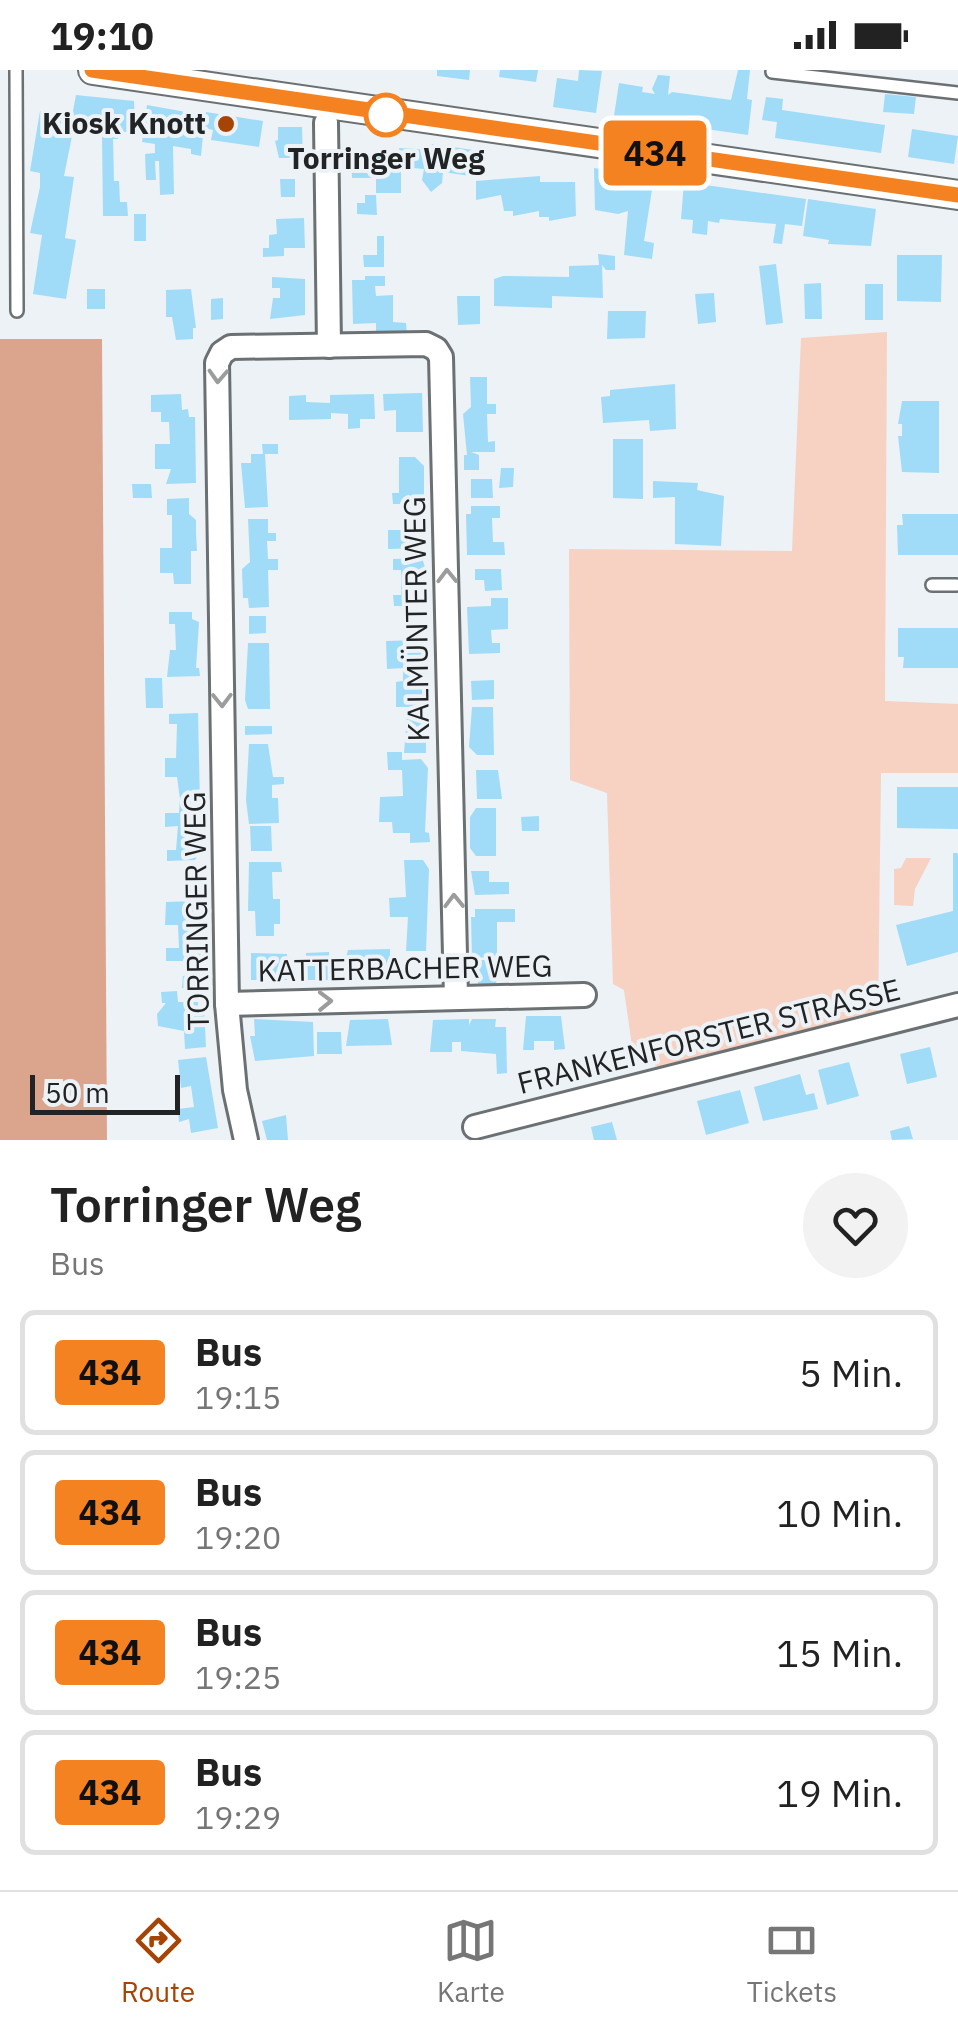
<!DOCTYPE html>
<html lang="de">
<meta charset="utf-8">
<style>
body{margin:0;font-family:"IBM Plex Sans",sans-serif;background:#f2f2f2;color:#222;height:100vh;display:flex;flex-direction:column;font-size:38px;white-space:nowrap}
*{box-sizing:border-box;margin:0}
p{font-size:32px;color:#767676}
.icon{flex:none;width:55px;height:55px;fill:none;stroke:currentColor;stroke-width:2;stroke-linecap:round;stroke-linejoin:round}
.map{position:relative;height:1070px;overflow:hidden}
.details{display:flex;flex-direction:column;background:#fff;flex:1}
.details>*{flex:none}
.badge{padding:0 20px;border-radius:8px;font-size:35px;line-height:65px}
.scale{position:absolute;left:30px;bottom:25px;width:150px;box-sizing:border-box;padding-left:10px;border:5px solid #212324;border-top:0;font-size:28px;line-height:35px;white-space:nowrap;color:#212324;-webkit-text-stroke:8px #ecf2f5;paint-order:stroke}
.map>.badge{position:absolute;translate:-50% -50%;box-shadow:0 0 0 5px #fff}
.round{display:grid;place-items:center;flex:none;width:105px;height:105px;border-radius:52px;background:#f2f2f2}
.head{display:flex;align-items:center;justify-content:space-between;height:170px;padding:0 50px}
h1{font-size:48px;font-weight:600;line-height:75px}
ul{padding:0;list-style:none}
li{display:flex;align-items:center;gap:30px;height:125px;margin:0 20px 15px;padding:0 30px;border:5px solid #e0e0e0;border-radius:15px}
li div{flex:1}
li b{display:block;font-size:38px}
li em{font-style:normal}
li .badge{min-width:110px;font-weight:700;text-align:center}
.status{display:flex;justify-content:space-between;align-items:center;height:70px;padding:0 50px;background:#fff;direction:ltr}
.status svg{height:28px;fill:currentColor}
.menu{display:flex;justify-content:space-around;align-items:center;height:140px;border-top:2px solid #e0e0e0;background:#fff;font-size:28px;color:#767676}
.menu a{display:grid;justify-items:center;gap:5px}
.menu .active{color:#a64405}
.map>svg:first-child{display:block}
.green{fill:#f7d1c1}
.forest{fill:#dba48d}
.building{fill:#a0dcf8}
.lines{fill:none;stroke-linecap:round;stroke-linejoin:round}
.service-casing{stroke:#6b7073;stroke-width:16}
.minor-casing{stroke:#6b7073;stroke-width:28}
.tertiary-casing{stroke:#6b7073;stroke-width:32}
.service{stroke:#fff;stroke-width:11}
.minor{stroke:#fff;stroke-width:22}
.tertiary{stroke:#fff;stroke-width:28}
.oneway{stroke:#9b9c9c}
.line-casing{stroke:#fff;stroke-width:22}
.line{stroke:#f58220;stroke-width:15}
.stop-dot{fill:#fff;stroke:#f58220;stroke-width:5}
.poi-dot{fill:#a64405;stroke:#ecf2f5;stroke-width:4}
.labels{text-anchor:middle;stroke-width:8;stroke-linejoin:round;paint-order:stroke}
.poi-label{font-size:30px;font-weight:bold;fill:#212324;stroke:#ecf2f5;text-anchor:end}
.stop-label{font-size:30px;font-weight:bold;fill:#212324;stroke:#ecf2f5}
.street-label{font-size:30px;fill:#212324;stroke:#ecf2f5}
</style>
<div class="status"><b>19:10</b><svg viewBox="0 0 49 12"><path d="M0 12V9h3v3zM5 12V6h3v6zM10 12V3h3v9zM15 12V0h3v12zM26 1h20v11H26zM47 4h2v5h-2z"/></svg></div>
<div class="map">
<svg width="958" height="1070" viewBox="0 0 958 1070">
<rect width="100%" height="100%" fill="#ecf2f5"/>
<g class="green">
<path d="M887 262 885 631 958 634V703H881L878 945 658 997 633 983 624 920 613 914 607 723 570 710 569 479 792 481 801 268Z"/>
<path d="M906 788H931L915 819 913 836 894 835V799L901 798Z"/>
</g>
<path class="forest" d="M0 269H102L107 1070H0Z"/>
<g class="building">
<path d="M437 0H470L469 10 437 6Z"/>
<path d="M500 0H538L536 12 499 7Z"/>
<path d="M579 0 602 1 596 43 553 37 557 8 578 11Z"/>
<path d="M738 0H750L747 29 752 30 748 65 614 46 619 13 643 17 642 22 655 24 652 19 658 5 670 6 668 25 672 22 731 30Z"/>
<path d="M885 24 916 27 914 44 883 42Z"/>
<path d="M76 25 134 31 135 62H118V69H113L114 111H119L120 132H127L128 146H103L102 65 73 61 64 106 74 107 65 168 76 170 66 229 33 224 42 165 30 163 40 117V103L30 101 40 41 72 46Z"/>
<path d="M766 27 783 29 782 40 885 55 881 83 775 68 777 52 762 50Z"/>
<path d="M147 35 197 44 194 64 203 65 201 86 191 84V79L173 76 174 124 160 125 159 91H155L156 110H146L145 84 155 83V74L142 72Z"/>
<path d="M206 42 263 51 259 77 211 70 213 60 205 58Z"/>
<path d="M278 57H302L303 94H291V88H279L275 71 278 70Z"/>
<path d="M912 59 958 66 954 94 908 87Z"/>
<path d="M432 74 480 81 477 107 443 102 442 113 431 122 422 110 424 99 401 97V123H376V108H352L351 83 399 82V78L431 80Z"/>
<path d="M594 98 654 107 644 171 654 173 652 189 624 185 628 141 618 144 595 140Z"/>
<path d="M540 106V112H575L576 146 549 151V147H539V141L513 146V141H504L501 125 476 130V111Z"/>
<path d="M280 109H295V127H281Z"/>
<path d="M684 112 806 129 802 156 785 154 782 174 773 173 776 154 764 153 720 149 719 153 708 151 707 165 692 163 693 150 681 149Z"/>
<path d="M365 125H376L377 145 357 144V133H365Z"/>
<path d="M808 129 876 139 871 176 828 174 829 170 803 166Z"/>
<rect x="134" y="144" width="12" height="27"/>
<path d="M304 148 305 178H284V186L263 187V178H269V165L277 164 276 149Z"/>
<path d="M377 166H384V197H364L363 185H377Z"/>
<path d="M598 184 615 186V200H606L602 195 603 228 552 226V238L494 236V209L503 206 569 207V196L599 195Z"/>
<path d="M897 185H942L941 232 897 231Z"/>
<path d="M776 194 783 253 766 255 759 196Z"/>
<path d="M365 206H385V216H375L376 226 393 225V252L406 253 407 266 376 267V253L353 254 352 210H365Z"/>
<path d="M272 207 305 209V245L270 249 273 228H280V218H272Z"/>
<path d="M821 213 822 249H805L804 214Z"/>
<rect x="865" y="214" width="18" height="36"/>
<rect x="87" y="219" width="18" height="20"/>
<path d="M191 219 196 258H193V269L176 270 172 247H166V220Z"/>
<path d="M714 223 716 252 698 254 695 224Z"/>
<path d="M457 226H480V254L458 255Z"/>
<path d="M223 228V249L211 250V229Z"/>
<path d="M608 241H646L645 268 607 269Z"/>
<path d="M470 307H487V334H496V344H487L488 372 495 371V382H471L479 385V400H464V385H467L463 344 471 337Z"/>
<path d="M675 314 676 359 650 361 649 350 603 353 601 327 610 326V320Z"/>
<path d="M422 323 423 362H396V340L384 341 383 324Z"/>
<path d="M181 324 182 340 188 339 189 347H195L196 413 166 414 171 399H155V374H170L169 352H161V342H151V325Z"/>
<path d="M374 324 375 349H360V358L348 359V344L331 343V349L289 350V326L306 325V332L330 333V325Z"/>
<path d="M902 331H939V403L902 402 898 366H902V354H898Z"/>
<path d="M613 369H643V429L613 428Z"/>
<path d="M262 374H278V384H265L268 437 245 438 241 393H251V384H263Z"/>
<path d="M399 387H415L424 396V426H417V434H393L392 423H399Z"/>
<path d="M501 398H514L513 417 499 418Z"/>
<path d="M471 409H492L493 428H471Z"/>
<path d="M653 411 698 413 697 420 724 426 721 476 675 474V427L653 428Z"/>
<path d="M132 414H151L152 428H133Z"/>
<path d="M189 428V444L196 450V464L197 481H191V514H174L173 503H160V478H172V445H167V429Z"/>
<path d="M471 436H500V448H492L493 472H504L505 485H467L466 444H471Z"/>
<path d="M902 444H958V485H898L897 455H903Z"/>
<path d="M248 449H268V463H276V471H267L268 489H278V500H268L269 537 249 538 248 528H243L242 499 250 492Z"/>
<path d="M388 460H422V478L388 479Z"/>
<path d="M422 488 425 497 423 536H394L393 525H401V500H393V489Z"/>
<path d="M475 499H501L502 520 485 521 484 510H475Z"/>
<path d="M491 528H508V559L491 560 492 573H500V583L469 584 467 537 491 536Z"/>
<path d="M169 542H192V549L199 552 196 598H199L200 606 167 607 170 580H176L175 554H169Z"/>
<path d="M249 546H266V563L249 564Z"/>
<path d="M898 558H958V598H903L904 587H898Z"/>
<path d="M423 570 419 596H425L428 637H396V612L403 611V598L387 599 386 571Z"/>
<path d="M248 573H269L270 639H248L245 630Z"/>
<path d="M145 608H162L163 638H146Z"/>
<path d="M494 610V629L472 630 471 611Z"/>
<path d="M472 637H493L494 685H477L469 677Z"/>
<path d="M198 643 201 781 195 790 167 791V780H176L178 756 165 757V743H179L180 729 177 707H165V688H176L177 654H169V644Z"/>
<path d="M407 644H426V683H404Z"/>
<path d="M245 656H272V664L245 665Z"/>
<path d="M249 674H268L273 707H284V714L272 715V728H278L279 753 249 754 246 730Z"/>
<path d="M387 682H402V690L421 689 428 698 425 762 429 763 430 772 410 773V763H393L392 752H379L380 727 403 726 402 700H388Z"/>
<path d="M476 700H498L502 729H477Z"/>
<path d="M897 717H958V759L897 758Z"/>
<path d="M476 738H496V786H476L470 778V747Z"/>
<path d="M539 746V761H522L521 747Z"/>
<path d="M250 756H271L272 781H251Z"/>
<path d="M953 783H958V882L907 896 896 855 953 841Z"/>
<path d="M404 790H423L429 799 426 881H406L408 847H390L389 828 406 827Z"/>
<path d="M249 792H281L282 802H272L273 829H280V854H274V866H256L255 841H248Z"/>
<path d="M471 801H489V812H509V824L475 825Z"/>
<path d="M196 831 199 852H203L200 891H166V878H179L178 855H165L166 832Z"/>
<path d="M475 839H515V852H497V887L472 888 471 847H475Z"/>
<path d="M390 879V909H349V894H344L348 880Z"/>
<path d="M329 882V910H306V883Z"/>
<path d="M251 883 287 884V910H251Z"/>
<path d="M478 890H497L496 914H478Z"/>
<path d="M201 905V918H182L183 906Z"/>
<path d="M177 921 178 932H198V936H204L206 977 185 979 184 961 158 956 157 944 166 933H162L161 922Z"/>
<path d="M526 946H561L565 979 554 980V971H534V980H523Z"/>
<path d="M254 949 313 952 314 986 255 991 250 966H255Z"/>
<path d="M388 949 392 975 346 976 350 950Z"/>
<path d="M469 949V955L472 949H496L495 957H506L507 1003 497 1004 496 984 461 981V972H452V982H430L433 950Z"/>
<path d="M317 962H341L342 984H317Z"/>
<path d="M930 977 937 1007 907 1014 900 984Z"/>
<path d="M206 987 218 1058 191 1063 189 1049 179 1052 178 1039 194 1037 191 1016 181 1018 178 990Z"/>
<path d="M849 992 859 1026 827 1035 818 1000Z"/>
<path d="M800 1004 806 1025 814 1023 818 1039 763 1051 754 1017Z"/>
<path d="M740 1020 749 1053 706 1065 697 1031Z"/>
<path d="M286 1045 288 1070H267L262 1051Z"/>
<path d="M612 1052 617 1070H594L591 1057Z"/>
<path d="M909 1056 913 1069 892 1070 890 1061Z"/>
</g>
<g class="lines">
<defs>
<g id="service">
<path d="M16 0 17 241"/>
<path d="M772 2 958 23"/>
<path d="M932 515H956"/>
</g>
<g id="minor">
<path d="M326 53 329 276"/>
<path d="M227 934 584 925"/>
<path d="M475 1057 958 935"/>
<path d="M246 1070 235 1020 227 934 217 293 222 283 231 277 426 274 436 279 441 287 456 928"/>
</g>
<path id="tertiary" d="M93 0 958 125"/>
</defs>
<use href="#service" class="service-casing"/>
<use href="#minor" class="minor-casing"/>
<use href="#tertiary" class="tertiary-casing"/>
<use href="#service" class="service"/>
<use href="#minor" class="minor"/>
<use href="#tertiary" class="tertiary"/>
</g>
<defs><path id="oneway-chevron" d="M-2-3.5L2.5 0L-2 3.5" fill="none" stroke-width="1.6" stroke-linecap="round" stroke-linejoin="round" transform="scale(2.5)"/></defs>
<g class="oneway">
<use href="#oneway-chevron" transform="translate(218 306) rotate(93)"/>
<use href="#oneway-chevron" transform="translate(447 506) rotate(-91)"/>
<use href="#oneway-chevron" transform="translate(222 630) rotate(89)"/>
<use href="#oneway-chevron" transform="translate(454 831) rotate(-91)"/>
<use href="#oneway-chevron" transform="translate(325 931) rotate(-1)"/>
</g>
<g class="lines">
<defs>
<path id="line" d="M92 0 958 125"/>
</defs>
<use href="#line" class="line-casing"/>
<use href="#line" class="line"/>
</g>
<circle class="stop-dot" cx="386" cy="45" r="20"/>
<circle class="poi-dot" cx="226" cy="54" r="10"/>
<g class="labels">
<g class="poi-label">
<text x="206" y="64">Kiosk Knott</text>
</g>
<g class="stop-label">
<text x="386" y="99">Torringer Weg</text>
</g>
<g class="street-label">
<text transform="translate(417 549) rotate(-91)" y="10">KALMÜNTER WEG</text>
<text transform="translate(197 841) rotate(-91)" y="10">TORRINGER WEG</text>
<text transform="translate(405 899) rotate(-1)" y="10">KATTERBACHER WEG</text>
<text transform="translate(709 967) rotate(-14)" y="10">FRANKENFORSTER STRASSE</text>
</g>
</g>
</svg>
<div class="scale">50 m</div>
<b class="badge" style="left:655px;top:83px;background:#f58220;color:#111">434</b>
</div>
<section class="details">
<div class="head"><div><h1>Torringer Weg</h1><p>Bus</p></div><a class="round"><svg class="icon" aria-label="heart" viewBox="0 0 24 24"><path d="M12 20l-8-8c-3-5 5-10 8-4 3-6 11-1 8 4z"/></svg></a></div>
<ul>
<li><span class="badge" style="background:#f58220;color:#111">434</span><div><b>Bus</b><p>19:15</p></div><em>5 Min.</em></li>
<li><span class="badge" style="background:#f58220;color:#111">434</span><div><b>Bus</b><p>19:20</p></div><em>10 Min.</em></li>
<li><span class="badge" style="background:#f58220;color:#111">434</span><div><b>Bus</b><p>19:25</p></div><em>15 Min.</em></li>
<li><span class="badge" style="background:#f58220;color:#111">434</span><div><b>Bus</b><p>19:29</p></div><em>19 Min.</em></li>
</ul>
</section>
<nav class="menu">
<a class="active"><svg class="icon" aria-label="directions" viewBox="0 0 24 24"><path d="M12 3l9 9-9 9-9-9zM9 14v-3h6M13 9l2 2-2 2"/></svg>Route</a>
<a><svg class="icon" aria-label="map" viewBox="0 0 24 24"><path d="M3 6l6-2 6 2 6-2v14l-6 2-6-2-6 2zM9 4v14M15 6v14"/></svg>Karte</a>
<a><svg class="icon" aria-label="tickets" viewBox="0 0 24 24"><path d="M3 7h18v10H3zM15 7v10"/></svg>Tickets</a>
</nav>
